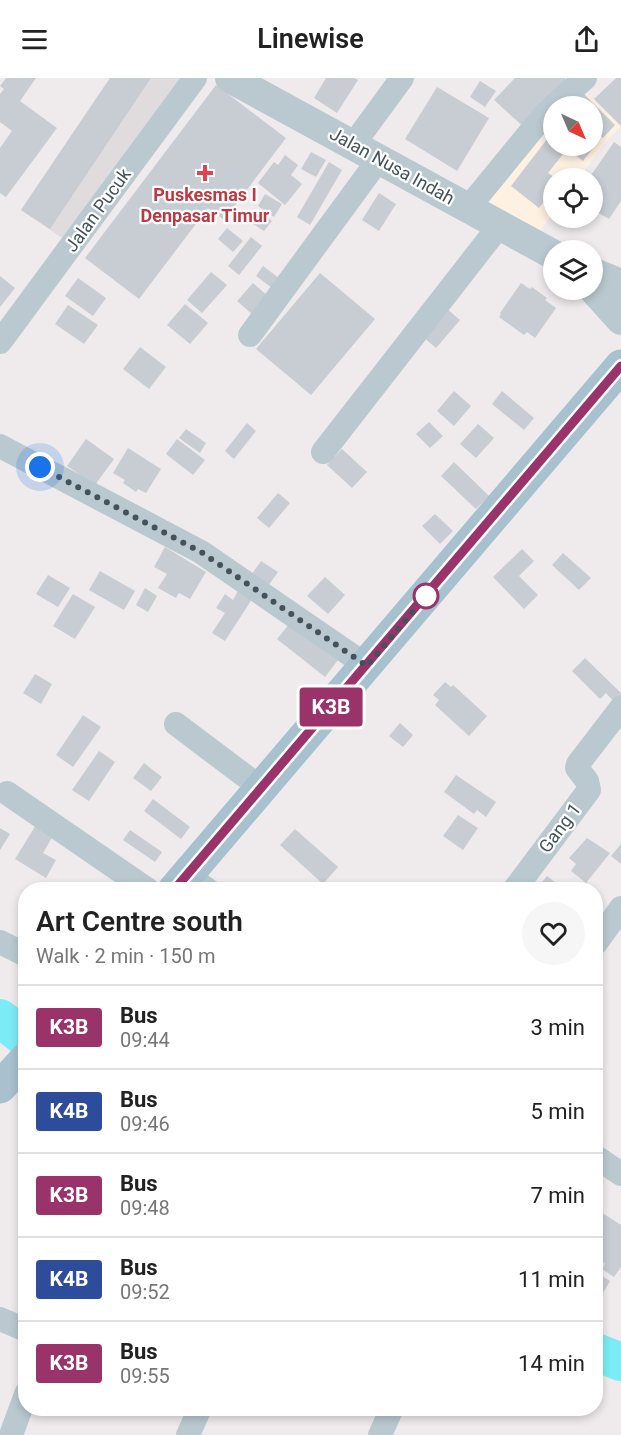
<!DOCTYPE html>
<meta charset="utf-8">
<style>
body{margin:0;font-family:Roboto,sans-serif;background:#f6f6f6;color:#222;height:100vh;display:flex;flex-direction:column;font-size:22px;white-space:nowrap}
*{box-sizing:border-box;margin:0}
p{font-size:20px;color:#767676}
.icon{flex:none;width:33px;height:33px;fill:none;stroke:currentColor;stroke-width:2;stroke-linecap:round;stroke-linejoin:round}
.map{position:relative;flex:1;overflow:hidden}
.drawer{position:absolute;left:18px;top:804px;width:585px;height:534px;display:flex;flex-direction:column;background:#fff;border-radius:24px;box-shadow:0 3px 9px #0003}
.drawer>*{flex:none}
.badge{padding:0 12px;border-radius:4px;font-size:21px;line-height:39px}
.needle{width:39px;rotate:136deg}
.fabs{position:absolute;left:543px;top:18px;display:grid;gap:12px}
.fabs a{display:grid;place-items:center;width:60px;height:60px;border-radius:50%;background:#fff;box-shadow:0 3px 9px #0003;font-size:30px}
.you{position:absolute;width:30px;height:30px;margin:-15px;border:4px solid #fff;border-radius:50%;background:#1a73e8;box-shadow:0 0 0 9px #1a73e833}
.map>.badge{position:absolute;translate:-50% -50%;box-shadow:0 0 0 3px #fff}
.round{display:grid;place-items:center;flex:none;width:63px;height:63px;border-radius:32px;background:#f6f6f6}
.head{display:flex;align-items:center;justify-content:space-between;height:102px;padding:0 18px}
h1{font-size:28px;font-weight:600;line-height:45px}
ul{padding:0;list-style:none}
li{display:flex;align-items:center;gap:18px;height:84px;padding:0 18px;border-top:2px solid #e0e0e0}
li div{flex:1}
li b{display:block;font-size:22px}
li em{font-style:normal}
li .badge{min-width:66px;font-weight:700;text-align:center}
header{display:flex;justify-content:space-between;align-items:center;height:78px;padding:0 18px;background:#fff;font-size:27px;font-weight:600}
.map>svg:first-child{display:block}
.commercial{fill:#fef1e1}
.education{fill:#e0dcde}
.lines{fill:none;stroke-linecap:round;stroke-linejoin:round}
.river{stroke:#7becf5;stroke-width:38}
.building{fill:#c7cdd2}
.minor{stroke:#bac9d0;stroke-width:24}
.tertiary{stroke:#bac9d0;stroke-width:30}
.primary{stroke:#a8c1cf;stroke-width:33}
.line-casing{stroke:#fff;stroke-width:14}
.line{stroke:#9a336a;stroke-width:9}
.walk{stroke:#42535b;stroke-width:6;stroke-dasharray:0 10.8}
.health-dot{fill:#e0444e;stroke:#fff;stroke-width:2}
.stop-dot{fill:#fff;stroke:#9a336a;stroke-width:3}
.labels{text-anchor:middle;stroke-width:4.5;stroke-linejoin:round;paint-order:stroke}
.street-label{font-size:18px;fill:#42535b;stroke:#fff}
.health-label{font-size:18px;font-weight:bold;fill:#be3a42;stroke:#fff}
</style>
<header><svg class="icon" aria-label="menu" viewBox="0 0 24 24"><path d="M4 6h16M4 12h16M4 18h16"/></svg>Linewise<svg class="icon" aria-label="share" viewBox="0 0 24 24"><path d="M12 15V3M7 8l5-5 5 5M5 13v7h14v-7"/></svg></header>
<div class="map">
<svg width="621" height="1357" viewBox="0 0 621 1357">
<rect width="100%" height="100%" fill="#efebec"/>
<path class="commercial" d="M580 8 621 48 606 63 579 100H554L553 135 538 156 485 124 553 35 554 68H592V28H560Z"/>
<path class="education" d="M110 0H182L68 164 21 132Z"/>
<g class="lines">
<g class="river">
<path d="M0 940 26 961"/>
<path d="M596 1274 621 1284"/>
</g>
</g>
<g class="building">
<path d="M6 0H36L20 23 57 50 6 119 0 115V70L12 53 0 44V16L4 11 0 8Z"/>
<path d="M110 0H151L50 151 21 132Z"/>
<path d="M326 0H354L358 2 337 35 314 20Z"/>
<path d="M515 0H565L569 4 526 51 494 22Z"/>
<path d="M616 0H621V48L594 21Z"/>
<path d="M480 3 496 13 485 29 470 19Z"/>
<path d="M216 7 286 60 224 142 208 130 139 221 85 180Z"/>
<path d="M437 9 489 40 457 93 405 61Z"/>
<path d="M581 13 615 47 603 60 592 51V28H570Z"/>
<path d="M554 52V68H591L594 69 583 83 567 71 548 95 554 99V111L539 130 511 108Z"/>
<path d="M614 64 621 69V123L609 141 592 131V100H589Z"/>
<path d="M311 74 326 82 316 99 301 91Z"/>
<path d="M285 77 298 87 291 97 302 106 285 127 258 105 274 84 278 87Z"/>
<path d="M329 84 342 92 310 147 297 139Z"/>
<path d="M379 115 396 126 379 153 362 142Z"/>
<path d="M265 116 282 126 274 139 258 128Z"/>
<path d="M258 133 272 143 264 153 250 144Z"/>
<path d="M227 150 243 163 233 174 218 161Z"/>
<path d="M251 159 262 168 239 197 228 188Z"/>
<path d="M263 188 279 200 272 210 256 198Z"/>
<path d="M211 194 227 207 202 235 187 222Z"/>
<path d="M320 195 375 241 311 317 256 271Z"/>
<path d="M0 198 15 210 0 229Z"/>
<path d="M78 200 106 220 93 238 65 218Z"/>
<path d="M253 205 269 219 253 237 237 223Z"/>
<path d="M521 205 530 211 532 209 547 220 545 222 556 230 535 260 527 254 524 257 499 239 501 236 500 235Z"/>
<path d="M185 226 208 245 190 266 167 247Z"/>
<path d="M68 227 98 247 84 266 55 246Z"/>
<path d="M447 231 460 242 436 270 423 259Z"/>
<path d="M140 269 166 289 149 311 123 291Z"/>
<path d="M454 313 471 328 454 348 437 333Z"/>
<path d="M502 313 534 340 524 352 492 326Z"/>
<path d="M429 344 443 358 430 370 416 356Z"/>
<path d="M247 345 256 353 234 381 225 373Z"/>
<path d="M478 346 494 360 476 380 460 366Z"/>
<path d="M186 351 206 365 200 375 179 360Z"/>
<path d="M86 361 114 381 95 407 67 388Z"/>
<path d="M177 361 205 382 193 397 166 376Z"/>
<path d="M128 370 161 391 146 415 138 411 136 414 123 405 125 402 113 395Z"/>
<path d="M342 371 367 394 352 410 327 387Z"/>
<path d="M454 384 489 418 476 431 441 398Z"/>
<path d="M278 415 290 425 269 450 257 440Z"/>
<path d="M435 436 453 453 440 466 422 448Z"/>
<path d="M165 469 206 494 190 521 179 515 176 520 158 510 167 496 154 489Z"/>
<path d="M522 471 534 483 519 498 538 517 524 531 493 499Z"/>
<path d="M563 475 591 500 579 512 552 487Z"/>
<path d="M261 483 278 494 263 515 247 503Z"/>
<path d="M100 493 135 513 124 532 89 512Z"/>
<path d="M48 497 70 510 58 529 36 516Z"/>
<path d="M325 499 345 517 328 536 307 518Z"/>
<path d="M145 510 157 518 148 534 136 527Z"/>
<path d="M238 513 252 521 225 563 212 555 225 535 216 530 225 516 233 522Z"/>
<path d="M73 516 95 529 75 561 53 548Z"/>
<path d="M290 545 338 582 325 599 277 561Z"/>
<path d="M585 580 621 615V623L617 627 606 615 600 621 572 593Z"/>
<path d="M35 596 52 606 41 626 23 615Z"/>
<path d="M445 604 451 609 453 607 487 638 469 658 435 627 439 622 433 617Z"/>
<path d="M83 637 101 649 73 689 56 677Z"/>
<path d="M400 645 413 657 403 669 389 658Z"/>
<path d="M99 673 115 684 89 723 72 712Z"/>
<path d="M144 685 162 699 151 713 133 700Z"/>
<path d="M456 697 496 724 486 739 477 732 474 736 444 714Z"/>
<path d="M153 721 190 749 181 761 144 733Z"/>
<path d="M458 737 478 750 463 772 443 758Z"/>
<path d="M36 747 53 758 43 775 56 782 46 800 15 781Z"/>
<path d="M0 750 10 756 0 772Z"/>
<path d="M295 751 338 789 323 806 280 767Z"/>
<path d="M130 752 162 774 155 784 123 762Z"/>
<path d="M587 760 610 775 586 805 571 793 576 786 569 780Z"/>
<path d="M621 766V786L611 778Z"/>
<path d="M547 798 561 809 559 812H535Z"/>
<path d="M596 1131 621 1147V1189L614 1199 602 1191 605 1186 596 1180Z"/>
<path d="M596 1194 610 1203 596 1227Z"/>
</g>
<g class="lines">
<g class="minor">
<path d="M554 28 585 0"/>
<path d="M353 67 402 0"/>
<path d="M468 130 545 36 554 29"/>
<path d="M250 257 379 81"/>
<path d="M0 264 195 0"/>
<path d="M0 368 201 474 367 588"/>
<path d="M323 374 500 147"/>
<path d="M176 646 261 710"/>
<path d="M7 715 148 812"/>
<path d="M187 797 208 812"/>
<path d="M514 812 589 712 587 703 577 690 578 686 621 630"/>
<path d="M0 864 26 877"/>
<path d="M596 865 621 830"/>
<path d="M596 1079 621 1096"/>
<path d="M0 1241 26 1252"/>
<path d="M11 1357 26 1316"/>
<path d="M188 1357 200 1330"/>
<path d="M380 1357 392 1330"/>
</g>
<g class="tertiary">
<path d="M230 0 554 177"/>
<path d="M592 194 621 206"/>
<path d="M592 210 621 242"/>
</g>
<g class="primary">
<path d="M174 812 621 288"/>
<path d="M0 1009 26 981"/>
</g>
</g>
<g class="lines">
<defs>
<path id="line" d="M174 812 621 288"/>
</defs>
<use href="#line" class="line-casing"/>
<use href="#line" class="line"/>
<path class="walk" d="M40 389 201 474 367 588 426 518"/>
</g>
<path class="health-dot" d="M202 86h6v6h6v6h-6v6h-6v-6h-6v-6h6z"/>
<circle class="stop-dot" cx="426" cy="518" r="12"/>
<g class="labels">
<g class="street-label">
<text transform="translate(392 88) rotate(29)" y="6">Jalan Nusa Indah</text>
<text transform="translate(98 132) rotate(-54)" y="6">Jalan Pucuk</text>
<text transform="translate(560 750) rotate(-53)" y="6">Gang 1</text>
</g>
<g class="health-label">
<text x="205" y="123">Puskesmas I<tspan x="205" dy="21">Denpasar Timur</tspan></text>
</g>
</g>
</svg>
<div class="fabs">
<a><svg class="needle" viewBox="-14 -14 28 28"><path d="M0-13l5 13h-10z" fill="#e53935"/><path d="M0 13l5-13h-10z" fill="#767676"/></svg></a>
<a><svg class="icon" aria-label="locate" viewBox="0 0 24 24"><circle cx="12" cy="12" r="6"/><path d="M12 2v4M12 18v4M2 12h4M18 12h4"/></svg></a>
<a><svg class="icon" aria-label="layers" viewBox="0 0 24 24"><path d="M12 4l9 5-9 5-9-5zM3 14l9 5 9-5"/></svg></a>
</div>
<div class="you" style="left:40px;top:389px"></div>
<b class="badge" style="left:331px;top:629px;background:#9a336a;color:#fff">K3B</b>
<section class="drawer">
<div class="head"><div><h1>Art Centre south</h1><p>Walk · 2 min · 150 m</p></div><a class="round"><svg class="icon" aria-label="heart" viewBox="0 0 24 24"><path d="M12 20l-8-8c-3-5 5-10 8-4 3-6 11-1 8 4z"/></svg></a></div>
<ul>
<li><span class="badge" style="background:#9a336a;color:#fff">K3B</span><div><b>Bus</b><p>09:44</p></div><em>3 min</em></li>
<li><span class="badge" style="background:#2d4c9c;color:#fff">K4B</span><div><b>Bus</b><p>09:46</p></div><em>5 min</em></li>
<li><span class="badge" style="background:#9a336a;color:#fff">K3B</span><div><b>Bus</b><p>09:48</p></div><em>7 min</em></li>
<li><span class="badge" style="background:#2d4c9c;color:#fff">K4B</span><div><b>Bus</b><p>09:52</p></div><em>11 min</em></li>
<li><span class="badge" style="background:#9a336a;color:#fff">K3B</span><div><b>Bus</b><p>09:55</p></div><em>14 min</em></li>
</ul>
</section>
</div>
